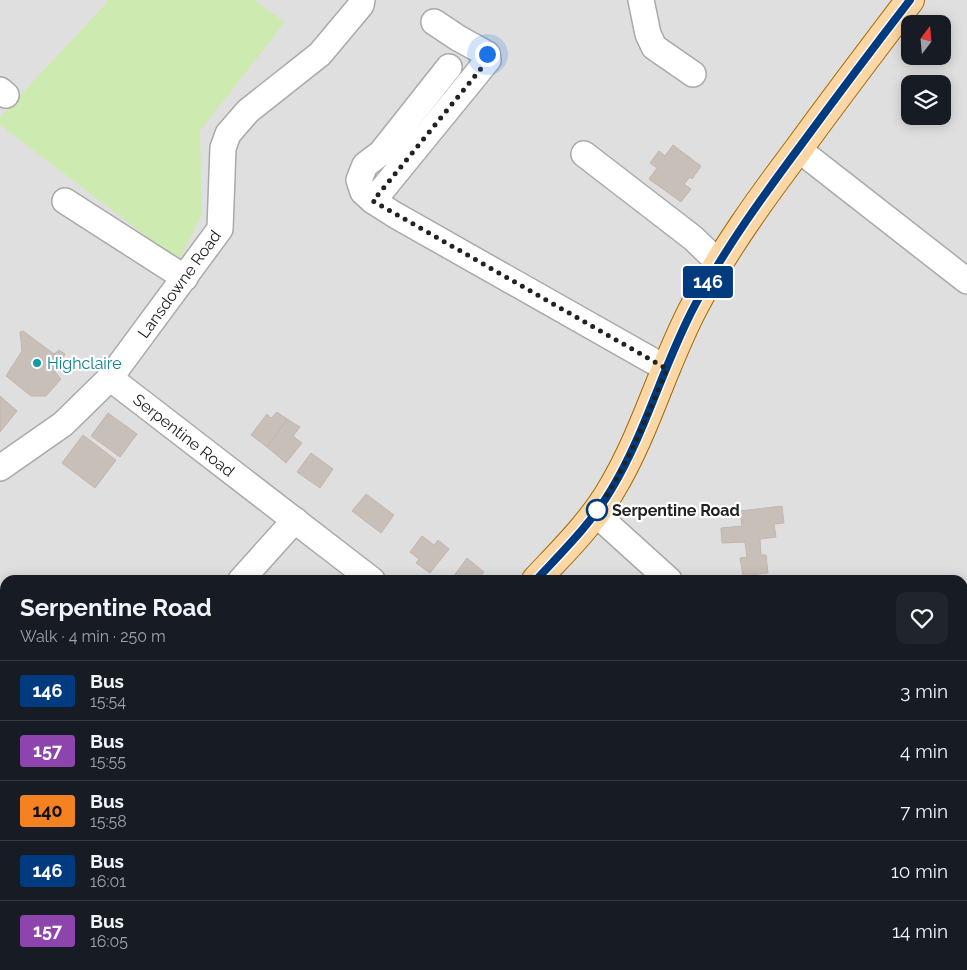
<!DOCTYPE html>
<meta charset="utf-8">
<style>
body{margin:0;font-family:Raleway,sans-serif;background:#20242c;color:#f1f3f6;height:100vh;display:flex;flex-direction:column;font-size:19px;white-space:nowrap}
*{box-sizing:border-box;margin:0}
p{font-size:16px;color:#9ea1a6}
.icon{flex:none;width:28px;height:28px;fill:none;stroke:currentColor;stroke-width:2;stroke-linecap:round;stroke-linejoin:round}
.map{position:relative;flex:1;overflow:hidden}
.details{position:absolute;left:0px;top:575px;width:968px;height:395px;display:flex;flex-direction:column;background:#171b24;border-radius:15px 15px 0 0;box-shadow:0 2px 12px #0003}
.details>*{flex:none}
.badge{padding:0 10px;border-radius:4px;font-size:18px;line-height:32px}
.needle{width:32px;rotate:16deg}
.buttons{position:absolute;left:901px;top:15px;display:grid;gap:10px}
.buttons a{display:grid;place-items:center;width:50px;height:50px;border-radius:10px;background:#171b24;box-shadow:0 2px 12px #0003;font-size:25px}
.you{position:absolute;width:25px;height:25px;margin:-12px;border:4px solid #fff;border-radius:50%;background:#1a73e8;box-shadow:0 0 0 8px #1a73e833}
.map>.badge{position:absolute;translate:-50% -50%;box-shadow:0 0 0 2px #fff}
.round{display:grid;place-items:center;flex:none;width:52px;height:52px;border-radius:10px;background:#20242c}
.summary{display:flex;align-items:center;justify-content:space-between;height:85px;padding:0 20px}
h1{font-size:24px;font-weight:700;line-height:38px}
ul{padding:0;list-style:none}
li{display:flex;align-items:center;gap:15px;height:60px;padding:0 20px;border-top:1px solid #363941}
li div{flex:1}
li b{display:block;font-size:19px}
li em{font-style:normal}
li .badge{min-width:55px;font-weight:700;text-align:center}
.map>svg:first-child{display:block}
.residential{fill:#e0dfdf;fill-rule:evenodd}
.farmland{fill:#eef0d5}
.grass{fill:#cdebb0}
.building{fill:#c7bfb8;stroke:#c4b6ab}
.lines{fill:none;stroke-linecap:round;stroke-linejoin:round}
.minor-casing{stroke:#a9a9a9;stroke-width:28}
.major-casing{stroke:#a06b00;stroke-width:30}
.minor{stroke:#fff;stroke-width:25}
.major{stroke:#fcd6a4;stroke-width:28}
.line-casing{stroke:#fff;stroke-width:11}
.line{stroke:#003b80;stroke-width:8}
.walk{stroke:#222;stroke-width:5;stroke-dasharray:0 9}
.culture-dot{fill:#0f9aa8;stroke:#fff;stroke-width:2}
.stop-dot{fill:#fff;stroke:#003b80;stroke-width:2.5}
.labels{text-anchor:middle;stroke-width:4.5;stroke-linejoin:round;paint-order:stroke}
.street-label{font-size:16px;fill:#222;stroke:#fff}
.culture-label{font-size:16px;fill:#0d838f;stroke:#fff;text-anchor:start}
.stop-label{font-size:16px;font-weight:bold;fill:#222;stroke:#fff;text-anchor:start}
</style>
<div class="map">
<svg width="967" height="970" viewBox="0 0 967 970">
<rect width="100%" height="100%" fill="#f2efe9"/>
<path class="residential" d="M0 0H967V970H822V965H962V580H5V965H505L502 970H0ZM910 24H942V56H910ZM910 84H942V116H910Z"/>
<path class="farmland" d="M567 965H773V970H563Z"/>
<path class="grass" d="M109 0H254L285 22 200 131 202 214 179 261 0 125V117Z"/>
<g class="building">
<path d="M673 145 701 166 692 179 690 177 684 184 691 189 681 202 649 179 657 168 650 163 659 151 665 156Z"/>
<path d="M23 331 54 354 59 350 65 354 55 372 61 379 46 396H31L6 376 22 351 20 332Z"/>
<path d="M0 396 17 411 0 432Z"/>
<path d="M277 412 287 419 267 447 251 435 267 414 271 418Z"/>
<path d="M108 413 137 434 120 457 91 436Z"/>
<path d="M287 419 300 427 293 436 302 443 286 463 267 447Z"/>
<path d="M83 435 116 460 95 488 62 463Z"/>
<path d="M311 453 333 469 320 488 297 472Z"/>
<path d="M366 494 394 515 381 533 352 511Z"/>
<path d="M782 506 784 523 774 524 776 537 760 539 761 555H766L768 573 743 576 740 558 747 557 745 542 722 543 721 528 742 526 740 511Z"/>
<path d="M422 536 434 545 438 540 449 549 430 573 416 563 419 559 410 552Z"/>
<path d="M467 558 484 572 478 580H451Z"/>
<path d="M0 802 5 806 0 812Z"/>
</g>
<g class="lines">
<defs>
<g id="minor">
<path d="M641 0 648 34 654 47 693 74"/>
<path d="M449 67 381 153 365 165 359 180 363 192 373 201 395 215 667 369"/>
<path d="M0 90 6 95"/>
<path d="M798 149 967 281"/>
<path d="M584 154 693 238 719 263"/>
<path d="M65 201 185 278"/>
<path d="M373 201 488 60 487 54 458 38 434 22"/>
<path d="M110 378 372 580"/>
<path d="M0 468 63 424 110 378 220 229 223 148 228 134 248 111 320 54 361 5 362 0"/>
<path d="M595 513 669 580"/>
<path d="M241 580 295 520"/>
<path d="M962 660H967"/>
<path d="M0 852 5 847"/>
<path d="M0 908 5 910"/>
<path d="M96 965 102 970"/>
<path d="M814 965V970"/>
<path d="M519 970 523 965"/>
</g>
<g id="major">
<path d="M536 580C562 552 591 524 611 490 646 432 663 365 695 305 724 250 760 200 797 151 834 100 872 50 910 0"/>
<path d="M190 970 196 965"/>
</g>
</defs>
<use href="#minor" class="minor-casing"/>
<use href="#major" class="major-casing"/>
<use href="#minor" class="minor"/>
<use href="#major" class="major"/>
</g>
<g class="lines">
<defs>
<path id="line" d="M536 580C562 552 591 524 611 490 646 432 663 365 695 305 725 248 763 196 801 145 837 96 873 48 910 0"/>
</defs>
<use href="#line" class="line-casing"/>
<use href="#line" class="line"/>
<path class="walk" d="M487 54 488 60 373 201 667 369C646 419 626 469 595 513L597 510"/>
</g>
<circle class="culture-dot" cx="37" cy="363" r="5"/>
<circle class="stop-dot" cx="597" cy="510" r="10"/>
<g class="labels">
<g class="street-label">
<text transform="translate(179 284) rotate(-54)" y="6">Lansdowne Road</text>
<text transform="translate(184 435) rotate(38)" y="6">Serpentine Road</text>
</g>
<g class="culture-label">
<text x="47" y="369">Highclaire</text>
</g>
<g class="stop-label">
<text x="612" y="516">Serpentine Road</text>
</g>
</g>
</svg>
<div class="buttons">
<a><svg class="needle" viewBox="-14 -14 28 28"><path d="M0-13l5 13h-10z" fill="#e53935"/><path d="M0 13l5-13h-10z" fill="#9ea1a6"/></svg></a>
<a><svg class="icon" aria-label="layers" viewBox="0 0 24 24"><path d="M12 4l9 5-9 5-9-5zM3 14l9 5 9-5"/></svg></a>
</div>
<div class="you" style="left:487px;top:54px"></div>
<b class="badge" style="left:708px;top:282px;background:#003b80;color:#fff">146</b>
<section class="details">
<div class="summary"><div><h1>Serpentine Road</h1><p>Walk · 4 min · 250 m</p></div><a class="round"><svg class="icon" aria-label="heart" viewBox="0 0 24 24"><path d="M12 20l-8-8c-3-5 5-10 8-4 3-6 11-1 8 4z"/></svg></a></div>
<ul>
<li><span class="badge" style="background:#003b80;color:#fff">146</span><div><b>Bus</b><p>15:54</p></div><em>3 min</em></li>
<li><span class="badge" style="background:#8e44ad;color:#fff">157</span><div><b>Bus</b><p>15:55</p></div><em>4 min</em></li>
<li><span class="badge" style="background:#f58220;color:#111">140</span><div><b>Bus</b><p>15:58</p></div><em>7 min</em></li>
<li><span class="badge" style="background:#003b80;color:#fff">146</span><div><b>Bus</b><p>16:01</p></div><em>10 min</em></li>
<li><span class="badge" style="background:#8e44ad;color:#fff">157</span><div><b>Bus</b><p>16:05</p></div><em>14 min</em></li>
</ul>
</section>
</div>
